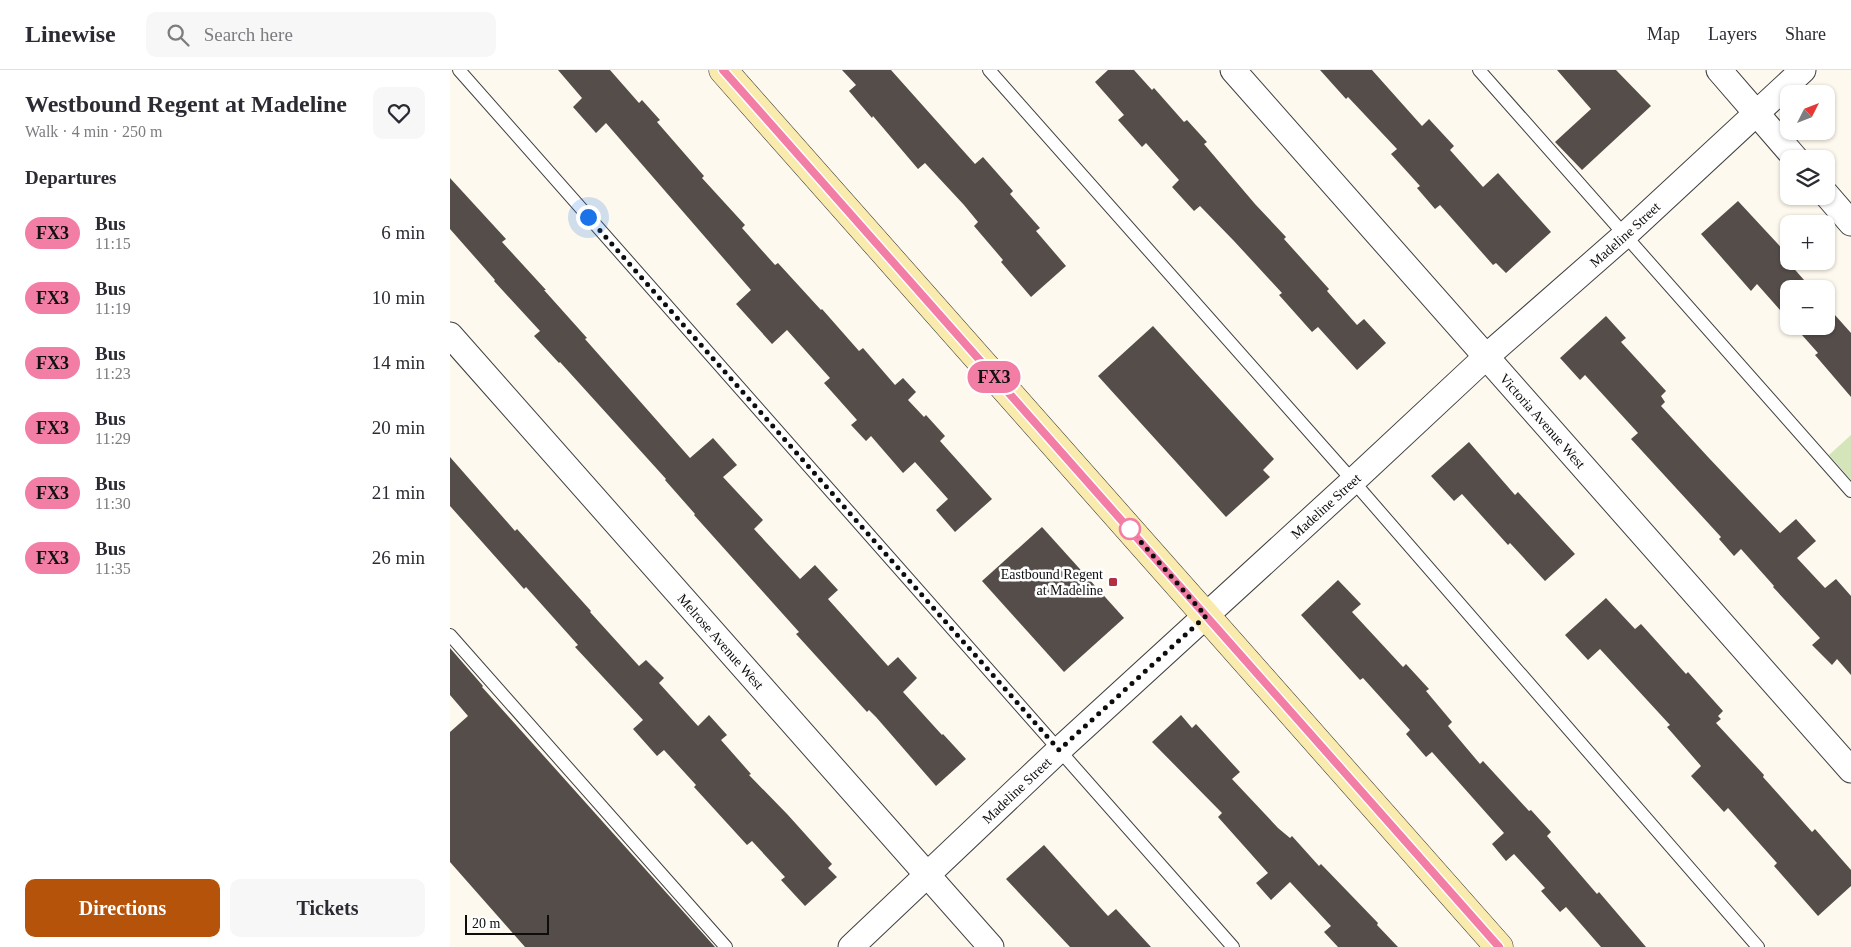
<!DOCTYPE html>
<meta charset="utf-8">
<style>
body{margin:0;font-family:"Times New Roman",serif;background:#f7f7f7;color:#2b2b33;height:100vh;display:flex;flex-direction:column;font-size:19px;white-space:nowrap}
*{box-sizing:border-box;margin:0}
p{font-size:16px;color:#7c7c81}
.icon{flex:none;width:28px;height:28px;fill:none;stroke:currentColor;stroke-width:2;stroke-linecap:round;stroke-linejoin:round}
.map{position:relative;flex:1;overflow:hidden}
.side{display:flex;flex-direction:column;background:#fff;width:450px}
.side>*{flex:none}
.badge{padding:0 10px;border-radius:16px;font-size:18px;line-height:32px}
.needle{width:32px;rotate:48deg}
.buttons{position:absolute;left:1330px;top:15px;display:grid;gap:10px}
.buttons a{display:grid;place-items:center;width:55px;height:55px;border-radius:10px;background:#fff;box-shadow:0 1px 4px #0004;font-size:25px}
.scale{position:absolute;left:15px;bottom:12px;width:84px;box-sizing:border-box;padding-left:5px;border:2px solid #0d0d0d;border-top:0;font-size:14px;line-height:18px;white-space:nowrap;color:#0d0d0d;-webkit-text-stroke:4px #fff;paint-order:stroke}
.you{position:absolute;width:25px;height:25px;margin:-12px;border:4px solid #fff;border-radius:50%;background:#1a73e8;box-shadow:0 0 0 8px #1a73e833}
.map>.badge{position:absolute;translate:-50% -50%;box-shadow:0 0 0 2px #fff}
h2{padding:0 25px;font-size:19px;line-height:45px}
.round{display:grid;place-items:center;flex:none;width:52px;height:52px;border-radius:10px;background:#f7f7f7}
.overview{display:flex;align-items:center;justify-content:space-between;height:85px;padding:0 25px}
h1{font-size:24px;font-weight:700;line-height:38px}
.action{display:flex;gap:10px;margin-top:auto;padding:10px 25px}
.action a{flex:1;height:58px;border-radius:10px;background:#b45309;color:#fff;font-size:20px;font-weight:700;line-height:58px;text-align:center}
.action a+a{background:#f7f7f7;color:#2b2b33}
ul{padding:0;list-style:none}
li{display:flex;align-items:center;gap:15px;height:65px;padding:0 25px}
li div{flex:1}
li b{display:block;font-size:19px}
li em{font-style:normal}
li .badge{min-width:55px;font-weight:700;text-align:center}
header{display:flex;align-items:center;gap:30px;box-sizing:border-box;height:70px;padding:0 25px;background:#fff;border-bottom:1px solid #e1e1e2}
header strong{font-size:24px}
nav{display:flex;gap:28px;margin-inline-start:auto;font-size:18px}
.search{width:350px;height:45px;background:#f7f7f7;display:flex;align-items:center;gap:12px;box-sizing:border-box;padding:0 18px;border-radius:10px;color:#7c7c81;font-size:19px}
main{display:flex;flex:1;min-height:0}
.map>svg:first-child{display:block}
.green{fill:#d5e5ba}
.building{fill:#554d4a}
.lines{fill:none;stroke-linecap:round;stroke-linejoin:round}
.lane-casing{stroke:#404040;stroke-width:14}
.street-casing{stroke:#404040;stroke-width:27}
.secondary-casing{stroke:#2f2f2f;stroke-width:29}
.lane{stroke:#fff;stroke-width:12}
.street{stroke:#fff;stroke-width:25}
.secondary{stroke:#f9eaae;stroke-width:28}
.line-casing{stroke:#fff;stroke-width:11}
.line{stroke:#f27ea6;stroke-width:8}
.walk{stroke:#0d0d0d;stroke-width:5;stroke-dasharray:0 9}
.stop-dot{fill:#fff;stroke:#f27ea6;stroke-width:2.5}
.poi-dot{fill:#b23042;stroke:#fff;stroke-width:2}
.labels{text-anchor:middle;stroke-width:5;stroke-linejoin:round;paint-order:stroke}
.street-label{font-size:14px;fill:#0d0d0d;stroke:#fff}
.poi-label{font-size:14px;fill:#0d0d0d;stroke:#fff;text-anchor:end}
</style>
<header>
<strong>Linewise</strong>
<div class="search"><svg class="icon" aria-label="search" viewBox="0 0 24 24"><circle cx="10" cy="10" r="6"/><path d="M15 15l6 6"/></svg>Search here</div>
<nav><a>Map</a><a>Layers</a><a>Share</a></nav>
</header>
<main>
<section class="side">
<div class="overview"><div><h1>Westbound Regent at Madeline</h1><p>Walk · 4 min · 250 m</p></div><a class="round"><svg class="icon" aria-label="heart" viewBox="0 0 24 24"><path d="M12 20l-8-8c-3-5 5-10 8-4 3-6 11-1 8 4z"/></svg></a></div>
<h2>Departures</h2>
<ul>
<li><span class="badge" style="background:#f27ea6;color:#111">FX3</span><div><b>Bus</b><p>11:15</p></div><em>6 min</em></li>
<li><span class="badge" style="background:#f27ea6;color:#111">FX3</span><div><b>Bus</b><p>11:19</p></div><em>10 min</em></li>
<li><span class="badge" style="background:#f27ea6;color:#111">FX3</span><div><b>Bus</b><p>11:23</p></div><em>14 min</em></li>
<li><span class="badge" style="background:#f27ea6;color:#111">FX3</span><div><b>Bus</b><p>11:29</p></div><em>20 min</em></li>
<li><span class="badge" style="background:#f27ea6;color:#111">FX3</span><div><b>Bus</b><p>11:30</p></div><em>21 min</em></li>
<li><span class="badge" style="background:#f27ea6;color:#111">FX3</span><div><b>Bus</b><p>11:35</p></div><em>26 min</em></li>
</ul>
<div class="action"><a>Directions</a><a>Tickets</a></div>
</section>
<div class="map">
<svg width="1401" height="877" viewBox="0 0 1401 877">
<rect width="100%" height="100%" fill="#fef9ee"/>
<path class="green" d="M1401 365V410L1379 385Z"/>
<g class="building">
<path d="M108 0H160L189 33 192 30 210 50 207 52 254 106 252 108 295 155 292 158 325 195 328 193 371 240 372 239 409 281 413 278 445 315 453 308 466 322 458 330 474 347 476 345 495 366 490 371 542 429 505 462 486 440 498 429 465 392 453 403 421 366 416 371 401 355 407 350 374 313 380 308 337 260 322 274 286 234 301 220 156 53 146 63 123 37 132 28Z"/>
<path d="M392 0H441L525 94 533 87 563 121 560 124 590 158 586 161 616 196 581 227 551 192 553 190 524 156 528 152 514 135 475 93 468 99 423 46 422 48 399 21 406 15Z"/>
<path d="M658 0H684L702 20 704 18 734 52 737 50 757 72 754 74 805 134 836 167 834 169 879 219 877 221 907 255 914 249 936 273 907 300 868 257 862 262 829 225 832 223 784 171 750 136 744 141 722 117 729 110 696 73 692 77 668 50 674 45 645 12Z"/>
<path d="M870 0H922L972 56 979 49 1004 76 1000 80 1033 117 1048 103 1101 162 1056 203 1046 193 1043 195 990 135 985 139 967 118 970 116 941 84 947 79 898 27 896 29Z"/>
<path d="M1107 0H1166L1201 36 1132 100 1105 72 1141 39Z"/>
<path d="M0 108 56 169 52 172 96 220H94L137 268 135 269 240 388 263 368 287 395 273 407 313 450 304 459 350 509 365 495 388 520 378 529 438 596 448 587 467 608 453 622 492 665 493 664 516 689 486 716 426 647 419 640 417 642 346 564 349 562 244 445 245 444 215 410 216 409 110 292 109 293 84 266 90 261 44 211 45 210 0 159Z"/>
<path d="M1288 131 1339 186V193L1362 219H1339V250L1307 214 1301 221 1251 164Z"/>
<path d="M1376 235 1401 263V327L1365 285 1368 283 1344 256H1376Z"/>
<path d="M1156 246 1176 268 1171 272 1216 321 1211 326 1215 332 1211 336 1258 387 1330 463 1346 449 1366 471 1347 488 1375 518 1386 509 1401 526V605L1387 589 1382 595 1362 575 1370 568 1323 517 1324 516 1291 479 1284 486 1269 469 1271 467 1181 369 1188 363 1135 305 1130 310 1110 288Z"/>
<path d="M703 256 824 389 813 400 820 407 776 447 648 306Z"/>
<path d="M1019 372 1065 425 1068 422 1125 484 1095 511 1060 473 1058 475 1012 424 1004 431 981 406Z"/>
<path d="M0 387 65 461 67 459 141 541 140 542 189 596 196 590 214 608 209 613 248 656 259 645 277 665 271 670 301 704 299 705 338 745 382 794 378 798 387 807 355 836 331 810 335 807 302 771 297 775 244 717 246 715 214 680 207 686 183 659 193 650 125 577 128 575 76 517 74 519 0 436Z"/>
<path d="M592 457 674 548 614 602 532 511Z"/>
<path d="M888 510 911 534 902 542 953 597 956 594 979 619 976 621 1002 652 998 656 1030 694 1033 691 1079 741 1081 740 1101 762 1097 766 1147 824 1149 822 1196 877H1151L1116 837 1110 842 1091 821 1095 818 1064 784 1056 791 1042 774 1054 763 982 682 976 687 956 664 960 660 913 608 910 610 851 545Z"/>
<path d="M1156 528 1185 559 1191 554 1236 604 1238 602 1273 641 1268 646 1271 649 1266 653 1314 705 1313 707 1362 762 1365 759 1401 800V816L1368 846 1324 796 1327 793 1278 738 1274 742 1241 706 1251 696 1217 657 1220 655 1150 579 1138 590 1115 565Z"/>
<path d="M0 578 33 616 32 617 265 877H75L0 792V662L18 646 0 625Z"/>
<path d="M731 645 742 658 746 654 790 702 782 709 828 758 840 768 842 766 869 796 871 794 928 853 927 855 948 877H888L874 862 881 856 840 812 821 830 806 813 818 803 768 747 772 743 702 672Z"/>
<path d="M594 775 658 846 666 839 701 877H620L556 809Z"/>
</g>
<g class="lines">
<defs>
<g id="lane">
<path d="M9 0 783 877"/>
<path d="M539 0 903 411 1308 877"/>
<path d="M1029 0 1401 421"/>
<path d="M0 565 276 877"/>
</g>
<g id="street">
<path id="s1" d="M783 0 1401 700"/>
<path d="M1269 0 1346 89"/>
<path d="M1376 124 1401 153"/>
<path id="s2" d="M0 265 541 877"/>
<path id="s3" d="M401 877 609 680 903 411 1037 286 1175 165 1353 0"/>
</g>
<path id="secondary" d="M273 0 1049 877"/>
</defs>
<use href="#lane" class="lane-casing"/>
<use href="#street" class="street-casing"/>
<use href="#secondary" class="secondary-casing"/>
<use href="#lane" class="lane"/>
<use href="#street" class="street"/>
<use href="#secondary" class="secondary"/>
</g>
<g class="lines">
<defs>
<path id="line" d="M273 0 1049 877"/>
</defs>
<use href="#line" class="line-casing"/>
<use href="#line" class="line"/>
<path class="walk" d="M138 147 609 680 756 546 675 454 680 459"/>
</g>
<circle class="stop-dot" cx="680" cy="459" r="10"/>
<rect class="poi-dot" x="658" y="507" width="10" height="10" rx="2.5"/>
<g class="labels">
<g class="street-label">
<text dy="5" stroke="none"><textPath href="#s3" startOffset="1052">Madeline Street</textPath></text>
<text dy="5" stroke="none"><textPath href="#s1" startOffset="468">Victoria Avenue West</textPath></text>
<text dy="5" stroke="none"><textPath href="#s3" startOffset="648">Madeline Street</textPath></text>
<text dy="5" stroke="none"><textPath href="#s2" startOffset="409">Melrose Avenue West</textPath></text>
<text dy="5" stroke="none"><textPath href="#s3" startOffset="228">Madeline Street</textPath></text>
</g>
<g class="poi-label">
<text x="653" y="509">Eastbound Regent<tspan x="653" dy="16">at Madeline</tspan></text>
</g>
</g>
</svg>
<div class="buttons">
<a><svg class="needle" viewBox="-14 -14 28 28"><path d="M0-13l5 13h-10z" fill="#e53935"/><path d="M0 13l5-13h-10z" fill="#7c7c81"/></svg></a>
<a><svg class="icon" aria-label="layers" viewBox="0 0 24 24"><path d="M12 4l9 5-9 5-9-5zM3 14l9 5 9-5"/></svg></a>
<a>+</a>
<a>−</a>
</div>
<div class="scale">20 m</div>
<div class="you" style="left:138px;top:147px"></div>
<b class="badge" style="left:544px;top:307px;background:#f27ea6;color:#111">FX3</b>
</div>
</main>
